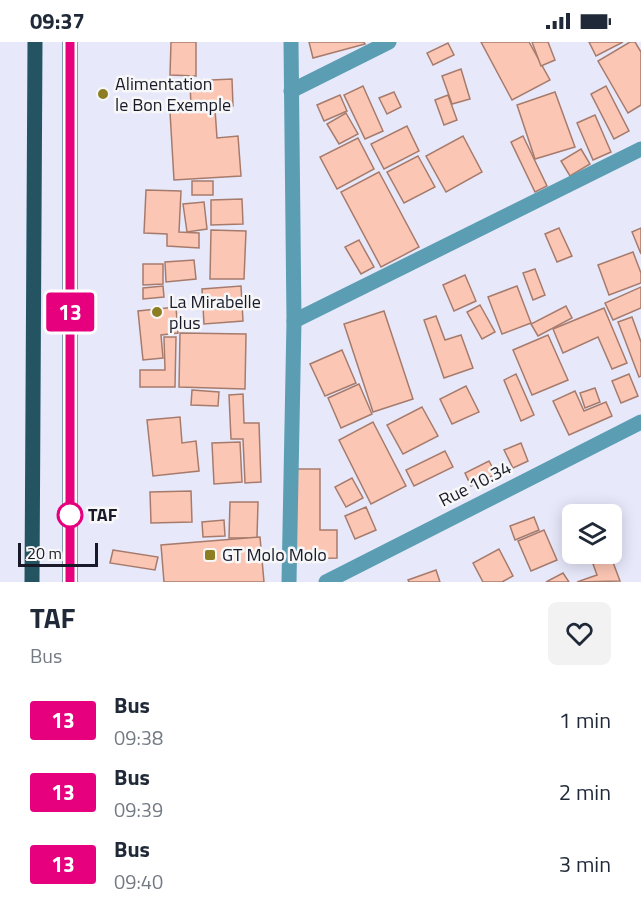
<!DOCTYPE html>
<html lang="fr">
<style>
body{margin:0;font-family:"Titillium Web",sans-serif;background:#f2f2f3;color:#1f2937;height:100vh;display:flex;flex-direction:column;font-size:22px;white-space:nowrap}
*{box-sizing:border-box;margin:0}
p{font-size:20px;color:#747a83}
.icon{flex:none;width:33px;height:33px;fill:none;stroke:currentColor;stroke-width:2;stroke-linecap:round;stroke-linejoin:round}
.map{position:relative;height:540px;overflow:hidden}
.side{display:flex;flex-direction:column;background:#fff;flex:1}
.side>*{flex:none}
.badge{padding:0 12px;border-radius:4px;font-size:21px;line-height:39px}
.buttons{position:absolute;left:562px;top:462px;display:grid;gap:12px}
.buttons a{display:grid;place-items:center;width:60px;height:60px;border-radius:9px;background:#fff;box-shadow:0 3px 15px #0003;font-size:30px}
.scale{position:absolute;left:18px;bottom:15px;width:80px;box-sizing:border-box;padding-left:6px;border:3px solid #181a29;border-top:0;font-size:16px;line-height:21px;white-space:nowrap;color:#181a29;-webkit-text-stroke:4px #f7f7f7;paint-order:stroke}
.map>.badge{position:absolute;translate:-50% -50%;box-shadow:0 0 0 3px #fff}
.round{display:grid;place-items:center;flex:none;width:63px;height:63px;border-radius:9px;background:#f2f2f3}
.overview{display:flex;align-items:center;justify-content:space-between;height:102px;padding:0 30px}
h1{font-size:28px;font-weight:700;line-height:45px}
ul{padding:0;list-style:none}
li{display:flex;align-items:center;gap:18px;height:72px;padding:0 30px}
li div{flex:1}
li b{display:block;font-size:22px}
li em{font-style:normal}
li .badge{min-width:66px;font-weight:700;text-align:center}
.status{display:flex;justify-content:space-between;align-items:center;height:42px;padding:0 30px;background:#fff;direction:ltr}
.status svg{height:16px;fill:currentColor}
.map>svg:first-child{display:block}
.building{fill:#fcc6b4;stroke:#a77b6c;stroke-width:1.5}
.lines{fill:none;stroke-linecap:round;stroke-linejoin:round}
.street{stroke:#5b9eb3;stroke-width:15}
.primary{stroke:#245462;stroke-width:15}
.line-casing{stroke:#fff;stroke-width:14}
.line{stroke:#e6007e;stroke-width:9}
.poi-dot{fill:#8d7e24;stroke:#f7f7f7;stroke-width:2}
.stop-dot{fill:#fff;stroke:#e6007e;stroke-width:3}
.labels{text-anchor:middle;stroke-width:5;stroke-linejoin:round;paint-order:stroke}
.poi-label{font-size:18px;fill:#181a29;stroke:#f7f7f7;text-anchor:start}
.street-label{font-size:18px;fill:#181a29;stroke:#f7f7f7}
.stop-label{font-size:18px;font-weight:bold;fill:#181a29;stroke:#f7f7f7;text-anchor:start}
</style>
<div class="status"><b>09:37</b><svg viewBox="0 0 49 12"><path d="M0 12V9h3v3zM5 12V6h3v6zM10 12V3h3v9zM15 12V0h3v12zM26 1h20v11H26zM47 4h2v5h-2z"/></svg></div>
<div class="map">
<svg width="641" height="540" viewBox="0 0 641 540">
<rect width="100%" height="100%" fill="#e7e9fb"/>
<g class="building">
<path d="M171 0H196V34L170 33Z"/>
<path d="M309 0H364L365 2 313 16Z"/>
<path d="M481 0H529L550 38 512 58Z"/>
<path d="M532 0H548L555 18 541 24Z"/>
<path d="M589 0H623L596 14Z"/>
<path d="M630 0H635L641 10V63L628 71 598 19Z"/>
<path d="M448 1 454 13 433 23 427 11Z"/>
<path d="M461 27 470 57 452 62 442 34Z"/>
<path d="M232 37 233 64 191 66 190 39Z"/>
<path d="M363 44 383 89 365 97 344 53Z"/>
<path d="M606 44 629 89 614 97 591 52Z"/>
<path d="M394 50 401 65 387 72 379 56Z"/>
<path d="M555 50 575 105 535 117 517 63Z"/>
<path d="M340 53 347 69 324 79 317 63Z"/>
<path d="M448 53 457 78 444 83 435 58Z"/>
<path d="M215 67 217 96 238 94 241 134 174 138 170 70Z"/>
<path d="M346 71 358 92 339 102 327 82Z"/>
<path d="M595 73 611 110 593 118 577 81Z"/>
<path d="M407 84 419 109 384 127 371 102Z"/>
<path d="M463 94 482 130 446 150 426 114Z"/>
<path d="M523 94 547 144 535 150 511 100Z"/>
<path d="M358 96 374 127 337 147 320 115Z"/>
<path d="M581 107 590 122 570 134 561 119Z"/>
<path d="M418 114 435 145 404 161 387 130Z"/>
<path d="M379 130 419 205 381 225 341 150Z"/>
<rect x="192" y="139" width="21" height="14"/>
<path d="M146 148 181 149 179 190 199 191V206L167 204V192L144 191Z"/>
<path d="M242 157 243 182 211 183V158Z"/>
<path d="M204 160 207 187 187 190 183 162Z"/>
<path d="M559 186 572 214 557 220 545 192Z"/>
<path d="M641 186V212L632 190Z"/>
<path d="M211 188 246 189 244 237H210Z"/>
<path d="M359 198 374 225 361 232 345 205Z"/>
<path d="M633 210 641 231V241L609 253 598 223Z"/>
<path d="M194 218 196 237 166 240 165 220Z"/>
<path d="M143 222H163V242L143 243Z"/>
<path d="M535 227 545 253 533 258 523 231Z"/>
<path d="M465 233 476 259 454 269 443 243Z"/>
<path d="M163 244 164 255 143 257V246Z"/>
<path d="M241 244 243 279 204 282 202 247Z"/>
<path d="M517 244 531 281 502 292 488 255Z"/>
<path d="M641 245V266L613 278 605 261Z"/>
<path d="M480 263 495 290 482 297 467 270Z"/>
<path d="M566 264 572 276 538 294 531 282Z"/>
<path d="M176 265 178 291 161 293 163 316 143 318 138 269Z"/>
<path d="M604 266 627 321 612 327 598 295 563 311 553 287Z"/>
<path d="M384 269 413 357 373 370 344 282Z"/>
<path d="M436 274 445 298 461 293 473 326 444 336 424 278Z"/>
<path d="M632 275 641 300V334L639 335 618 280Z"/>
<path d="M180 291 246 292 245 347 179 345Z"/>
<path d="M548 293 568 338 532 353 513 308Z"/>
<path d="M164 295H176L175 345H140V328H165Z"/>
<path d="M342 308 356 341 325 354 310 322Z"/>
<path d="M516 332 534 373 521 379 504 338Z"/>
<path d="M629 332 638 354 621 361 612 339Z"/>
<path d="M359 342 372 372 341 386 328 356Z"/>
<path d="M466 344 479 370 452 382 440 357Z"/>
<path d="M595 346 600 360 585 366 580 351Z"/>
<path d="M192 348 219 350 218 364 191 363Z"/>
<path d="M575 349 584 369 606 360 612 374 569 393 553 359Z"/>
<path d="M243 352 244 381H259L261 440 245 441 243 397H231L229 353Z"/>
<path d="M422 365 438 394 403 412 387 383Z"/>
<path d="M180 375 182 401 196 399 199 429 153 434 147 378Z"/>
<path d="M373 380 406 444 371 462 339 398Z"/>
<path d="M240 400 242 440 214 442 212 401Z"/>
<path d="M521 401 528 419 513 426 504 408Z"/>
<path d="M445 409 453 425 414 444 406 428Z"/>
<path d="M489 419 496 432 471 444 465 431Z"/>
<path d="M294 427H320V488H337V516L294 517Z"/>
<path d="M352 436 363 456 346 465 335 445Z"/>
<path d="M191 449 192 480 151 481 150 450Z"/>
<path d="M230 460H258L257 496H229Z"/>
<path d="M366 465 376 488 355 497 345 474Z"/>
<path d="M534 475 539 488 515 498 510 484Z"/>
<path d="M224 478 225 494 203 495 202 480Z"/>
<path d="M544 488 557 518 531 529 518 499Z"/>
<path d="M260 495 264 540H164L161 503Z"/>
<path d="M499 507 513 534 502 540H483L473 521Z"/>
<path d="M113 508 158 515 155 528 110 521Z"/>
<path d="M611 515 620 539 577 540 597 533 593 522Z"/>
<path d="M436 528 440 540H409L408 538Z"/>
<path d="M563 531 569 540H546Z"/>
</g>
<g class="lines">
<g class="street">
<path d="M291 49 389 0"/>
<path d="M294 279 641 107"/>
<path d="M289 540 294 279 291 0"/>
<path d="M326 540 641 380"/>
</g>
<g class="primary">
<path d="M70 0V540"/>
<path d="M32 540 35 0"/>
</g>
</g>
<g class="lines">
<defs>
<path id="line" d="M70 0V540"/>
</defs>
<use href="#line" class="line-casing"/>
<use href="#line" class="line"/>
</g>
<g class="poi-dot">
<circle cx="103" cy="52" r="6"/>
<circle cx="157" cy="270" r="6"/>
<rect x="204" y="507" width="12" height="12" rx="3"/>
</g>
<circle class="stop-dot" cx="70" cy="473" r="12"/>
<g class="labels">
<g class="poi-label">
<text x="115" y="48">Alimentation<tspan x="115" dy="21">le Bon Exemple</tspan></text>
<text x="169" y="266">La Mirabelle<tspan x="169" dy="21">plus</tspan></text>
<text x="222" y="519">GT Molo Molo</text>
</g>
<g class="street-label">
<text transform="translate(475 442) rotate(-27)" y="6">Rue 10.34</text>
</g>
<g class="stop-label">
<text x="88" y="479">TAF</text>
</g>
</g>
</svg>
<div class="buttons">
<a><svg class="icon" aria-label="layers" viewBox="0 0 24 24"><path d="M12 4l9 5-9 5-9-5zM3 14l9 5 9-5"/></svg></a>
</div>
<div class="scale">20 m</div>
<b class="badge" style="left:70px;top:270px;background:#e6007e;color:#fff">13</b>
</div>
<section class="side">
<div class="overview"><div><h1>TAF</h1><p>Bus</p></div><a class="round"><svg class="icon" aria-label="heart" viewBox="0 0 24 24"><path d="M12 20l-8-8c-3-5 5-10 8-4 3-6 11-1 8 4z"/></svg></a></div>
<ul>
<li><span class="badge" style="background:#e6007e;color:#fff">13</span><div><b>Bus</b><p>09:38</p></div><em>1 min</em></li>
<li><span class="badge" style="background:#e6007e;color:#fff">13</span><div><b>Bus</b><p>09:39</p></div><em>2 min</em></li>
<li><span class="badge" style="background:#e6007e;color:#fff">13</span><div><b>Bus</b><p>09:40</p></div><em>3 min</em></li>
</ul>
</section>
